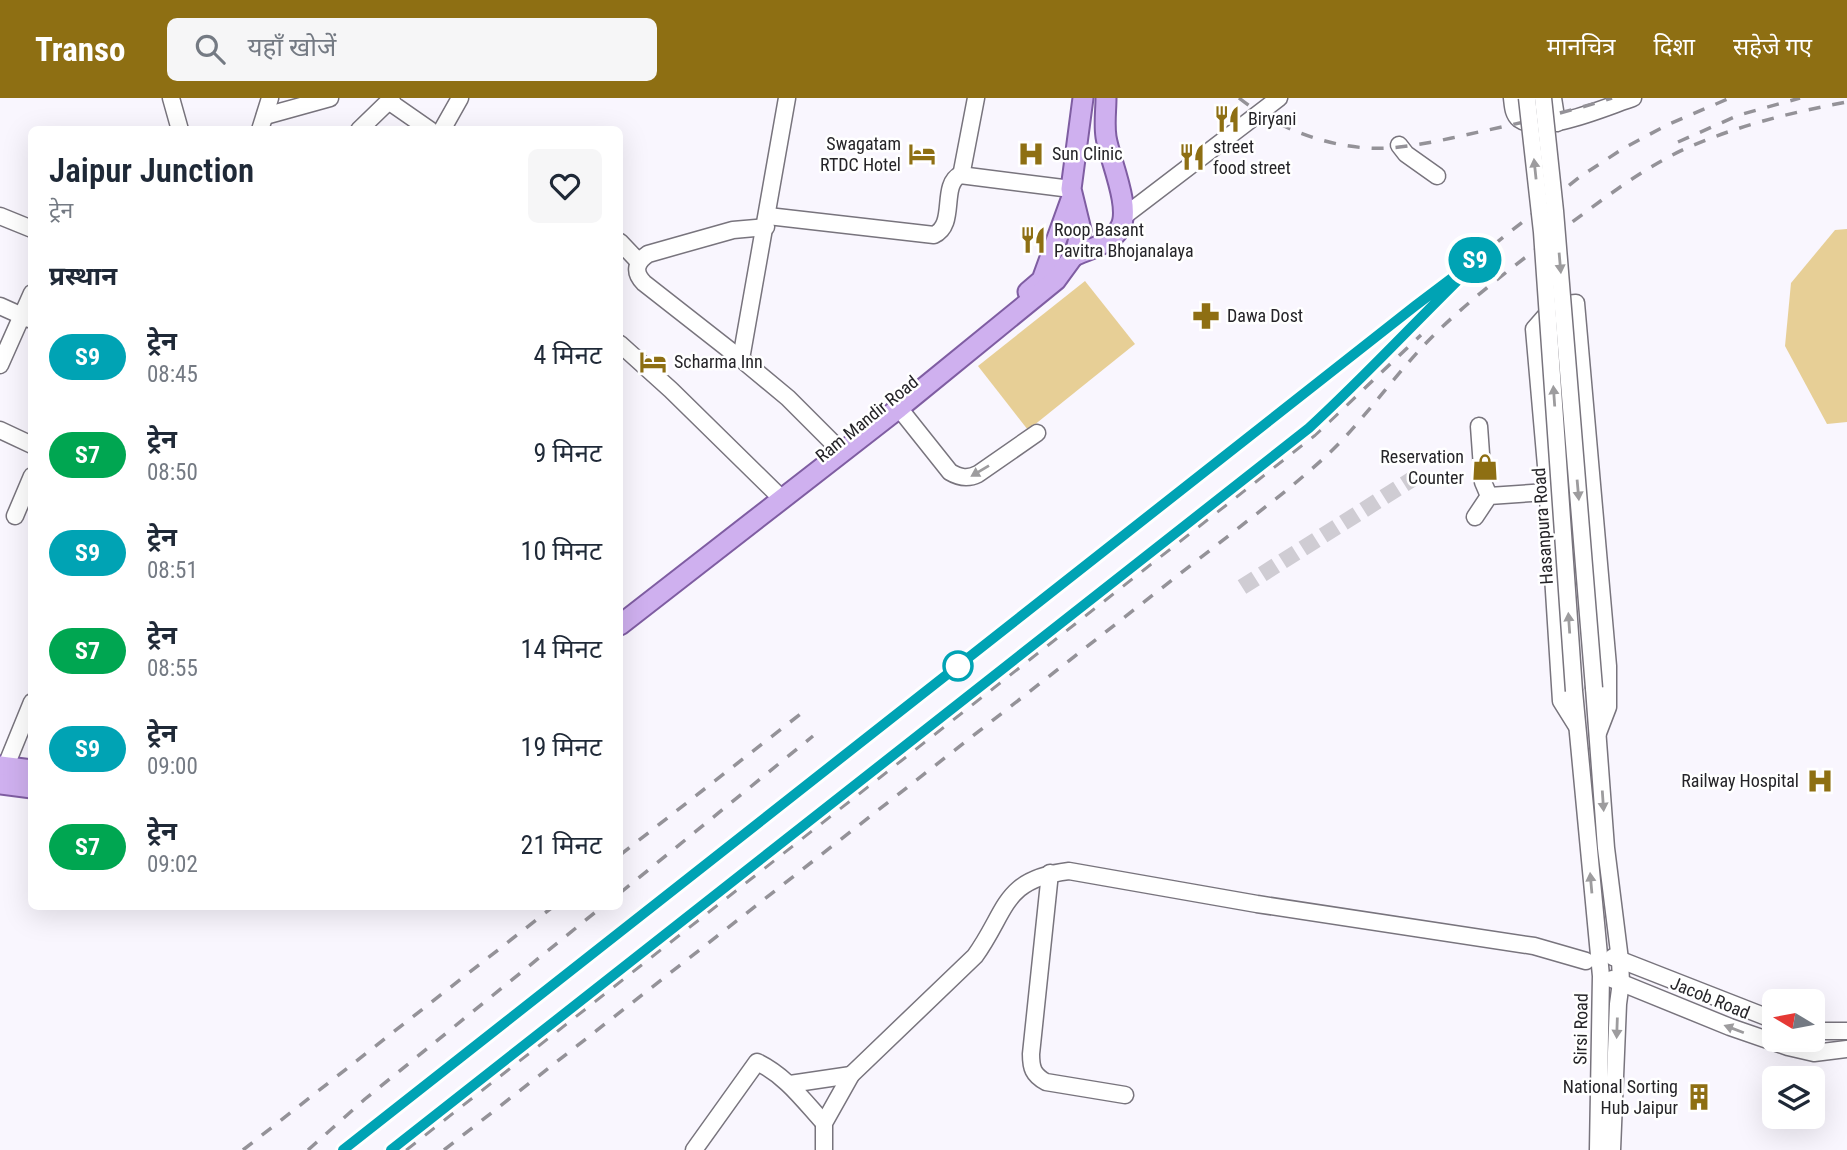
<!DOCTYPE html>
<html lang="hi">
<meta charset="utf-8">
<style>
body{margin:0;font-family:"Roboto Condensed","Noto Sans Devanagari",sans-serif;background:#f6f6f7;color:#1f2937;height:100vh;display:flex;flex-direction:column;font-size:26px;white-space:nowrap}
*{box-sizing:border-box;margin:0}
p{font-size:23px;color:#747a83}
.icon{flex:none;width:38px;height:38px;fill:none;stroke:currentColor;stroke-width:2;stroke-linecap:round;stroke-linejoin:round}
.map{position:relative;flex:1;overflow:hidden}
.drawer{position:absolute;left:28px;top:28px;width:595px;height:784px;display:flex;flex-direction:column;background:#fff;border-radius:10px;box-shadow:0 7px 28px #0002}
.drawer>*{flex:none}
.badge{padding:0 14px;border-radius:23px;font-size:24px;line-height:46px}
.needle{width:46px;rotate:280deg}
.tools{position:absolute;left:1762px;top:891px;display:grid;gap:14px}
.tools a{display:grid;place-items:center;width:63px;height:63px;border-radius:10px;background:#fff;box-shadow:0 7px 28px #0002;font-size:35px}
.map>.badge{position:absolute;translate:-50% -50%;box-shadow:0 0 0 4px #fff}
h2{padding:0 21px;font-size:26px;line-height:63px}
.round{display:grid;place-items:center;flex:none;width:74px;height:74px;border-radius:10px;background:#f6f6f7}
.head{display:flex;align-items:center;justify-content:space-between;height:119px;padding:0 21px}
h1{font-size:33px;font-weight:600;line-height:52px}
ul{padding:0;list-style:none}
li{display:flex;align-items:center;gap:21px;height:98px;padding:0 21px}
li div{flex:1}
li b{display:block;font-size:26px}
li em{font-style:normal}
li .badge{min-width:77px;font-weight:700;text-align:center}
header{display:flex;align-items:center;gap:42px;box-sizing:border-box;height:98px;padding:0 35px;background:#8e6f13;color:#fff}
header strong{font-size:33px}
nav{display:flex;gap:38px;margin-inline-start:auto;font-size:24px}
.search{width:490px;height:63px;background:#f6f6f7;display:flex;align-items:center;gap:18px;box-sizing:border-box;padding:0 24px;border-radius:10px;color:#747a83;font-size:26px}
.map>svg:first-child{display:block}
.green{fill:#e7cf96}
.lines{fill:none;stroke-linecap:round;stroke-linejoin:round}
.minor-tunnel{stroke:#cfccd3;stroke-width:16;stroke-dasharray:16 8;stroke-linecap:butt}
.minor-casing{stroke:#78747d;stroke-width:19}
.major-casing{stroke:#7f5da2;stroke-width:23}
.minor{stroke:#fff;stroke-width:16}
.major{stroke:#cfb0ef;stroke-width:19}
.rail{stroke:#949298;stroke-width:3.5;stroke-dasharray:12 12;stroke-linecap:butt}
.minor-bridge-casing{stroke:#78747d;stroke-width:19;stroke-linecap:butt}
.minor-bridge{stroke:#fff;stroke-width:16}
.oneway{fill:#9d9c9e}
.line-casing{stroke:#fff;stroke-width:16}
.line{stroke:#00a3b4;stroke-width:10}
.stop-dot{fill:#fff;stroke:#00a3b4;stroke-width:3.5}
.labels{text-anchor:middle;stroke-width:5;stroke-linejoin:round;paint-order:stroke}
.poi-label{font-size:18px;fill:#252428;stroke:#fff;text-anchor:start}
.street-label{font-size:18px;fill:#252428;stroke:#fff}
</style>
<header>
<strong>Transo</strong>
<div class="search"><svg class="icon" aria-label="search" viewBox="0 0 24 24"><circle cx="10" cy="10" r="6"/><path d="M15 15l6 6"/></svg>यहाँ खोजें</div>
<nav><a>मानचित्र</a><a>दिशा</a><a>सहेजे गए</a></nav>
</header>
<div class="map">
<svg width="1847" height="1052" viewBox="0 0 1847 1052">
<rect width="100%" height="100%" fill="#f9f6fe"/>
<g class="green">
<path d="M1847 131V324L1827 326 1785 248 1791 185 1835 132Z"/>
<path d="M1085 183 1135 246 1028 332 978 268Z"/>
</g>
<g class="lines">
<path class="minor-tunnel" d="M1242 489 1414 380"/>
<defs>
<g id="minor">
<path d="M171 0 180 32"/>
<path d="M390 0 394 7 430 32"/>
<path d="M787 0 741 261 788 300 835 347"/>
<path d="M1512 0C1513 8 1513 16 1519 21 1542 38 1608 8 1633 0"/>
<path d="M1553 0 1557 25"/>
<path d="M265 18 330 0"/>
<path d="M260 32 270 0"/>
<path d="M359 32 391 1"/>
<path d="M442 32 460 0"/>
<path d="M1399 47 1406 56 1437 78"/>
<path d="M960 77 962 73 976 0"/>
<path d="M0 118 32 131"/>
<path d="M768 118 934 137C957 127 940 87 960 77L1071 91"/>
<path d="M1123 119 1279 0"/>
<path d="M620 144 639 164"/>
<path d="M0 208 29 221"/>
<path d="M620 246 671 292 776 395"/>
<path d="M741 261 644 185C633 174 636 164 648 156L733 132 766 129"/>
<path d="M0 267 32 195"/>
<path d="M899 310 950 374C960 380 968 381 978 376L1037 335"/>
<path d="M1479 328 1483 384 1489 398"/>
<path d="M0 332 32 347"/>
<path d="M15 418 32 378"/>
<path d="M1475 419 1489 398 1547 394"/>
<path d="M1594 590 1606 750 1620 862 1621 884 1618 906 1612 1052"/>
<path d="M1574 593 1601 878 1598 1052"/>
<path d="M1576 627 1561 603 1546 368 1534 231 1555 207 1576 205 1608 568V609L1598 635"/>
<path d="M1 680 32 604"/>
<path d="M1050 775 1031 956C1031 970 1033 977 1046 984L1125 997"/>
<path d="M1613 859 1774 922"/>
<path d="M1612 881 1730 929 1788 949 1814 955 1847 951"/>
<path d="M1813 933H1847"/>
<path d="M790 986 851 977"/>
<path d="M694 1052 757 964C786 978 803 1002 824 1025"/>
<path d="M824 1052V1025L851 977 975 858C1008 812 1002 781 1069 773L1257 806 1534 848 1586 863"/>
</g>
<g id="major">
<path d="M1074 158C1089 151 1111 146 1120 130 1132 110 1109 60 1106 39 1104 26 1106 12 1106 0"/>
<path d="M1028 194 1042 182 1072 99"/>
<path d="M620 527 899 310 1056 182 1075 156 1081 132 1071 91 1083 0"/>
<path d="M0 668 32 672"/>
<path d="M0 686 32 690"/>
</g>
</defs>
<use href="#minor" class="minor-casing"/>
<use href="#major" class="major-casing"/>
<use href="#minor" class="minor"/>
<use href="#major" class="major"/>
<g class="rail">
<path d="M1239 0C1279 32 1336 53 1388 50 1421 48 1455 39 1488 32 1530 23 1571 13 1612 0"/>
<path d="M1678 44 1739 17 1800 0"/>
<path d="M1368 273 1441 198"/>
<path d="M620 757 803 614"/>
<path d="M620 795 813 638"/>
<path d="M243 1052 554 808"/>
<path d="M308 1052 365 1001 603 808"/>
<path d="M343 1052 1581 78 1624 50 1667 27 1730 0"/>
<path d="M391 1052 411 1036"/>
<path d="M406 1052 1315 337 1421 237"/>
<path d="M444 1052 1287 392C1307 375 1328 358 1346 338 1377 304 1404 266 1437 234 1475 197 1518 165 1560 133 1601 103 1642 70 1689 49 1740 27 1793 14 1847 4"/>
</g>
<defs>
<g id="minor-bridge">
<path d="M1527 0 1542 134 1574 593"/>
<path d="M1543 0 1555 113 1594 590"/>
</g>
</defs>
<use href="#minor-bridge" class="minor-bridge-casing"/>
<use href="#minor-bridge" class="minor-bridge"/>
</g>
<defs><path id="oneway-solid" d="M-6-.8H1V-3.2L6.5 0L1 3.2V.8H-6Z" transform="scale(1.75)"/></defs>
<g class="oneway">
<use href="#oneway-solid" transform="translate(1535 71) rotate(-96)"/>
<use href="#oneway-solid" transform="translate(1560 165) rotate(85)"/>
<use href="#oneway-solid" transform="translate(1554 298) rotate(-94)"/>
<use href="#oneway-solid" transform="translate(980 373) rotate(149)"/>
<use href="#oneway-solid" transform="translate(1578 392) rotate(85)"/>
<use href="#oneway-solid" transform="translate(1569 525) rotate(-94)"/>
<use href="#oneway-solid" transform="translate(1603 703) rotate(86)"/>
<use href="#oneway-solid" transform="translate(1591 785) rotate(-95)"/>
<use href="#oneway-solid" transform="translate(1617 930) rotate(92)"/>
<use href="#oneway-solid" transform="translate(1734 931) rotate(-159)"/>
</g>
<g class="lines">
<defs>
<path id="line" d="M343 1052 1415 208 1489 152C1428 210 1371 273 1309 330L391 1052"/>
</defs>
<use href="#line" class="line-casing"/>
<use href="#line" class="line"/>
</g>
<defs>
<symbol id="restaurant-bare" viewBox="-9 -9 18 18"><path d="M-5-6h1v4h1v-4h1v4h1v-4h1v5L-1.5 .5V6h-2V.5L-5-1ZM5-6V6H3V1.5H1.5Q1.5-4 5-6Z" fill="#8e6f13" stroke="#fff" stroke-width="2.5" paint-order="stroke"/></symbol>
<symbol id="hotel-bare" viewBox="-9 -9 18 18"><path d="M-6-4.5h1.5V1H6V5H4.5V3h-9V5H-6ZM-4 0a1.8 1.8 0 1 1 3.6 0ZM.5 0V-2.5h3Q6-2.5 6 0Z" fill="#8e6f13" stroke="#fff" stroke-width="2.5" paint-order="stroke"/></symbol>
<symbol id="hospital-bare" viewBox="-9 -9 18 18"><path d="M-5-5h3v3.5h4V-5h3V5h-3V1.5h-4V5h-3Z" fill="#8e6f13" stroke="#fff" stroke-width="2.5" paint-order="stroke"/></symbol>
<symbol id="pharmacy-bare" viewBox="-9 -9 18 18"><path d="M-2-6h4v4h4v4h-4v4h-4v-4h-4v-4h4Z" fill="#8e6f13" stroke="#fff" stroke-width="2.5" paint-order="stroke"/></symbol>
<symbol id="shop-bare" viewBox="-9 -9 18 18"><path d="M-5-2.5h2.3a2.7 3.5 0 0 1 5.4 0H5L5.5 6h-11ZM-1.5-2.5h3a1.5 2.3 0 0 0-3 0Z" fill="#8e6f13" stroke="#fff" stroke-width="2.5" paint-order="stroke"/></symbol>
<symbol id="building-bare" viewBox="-9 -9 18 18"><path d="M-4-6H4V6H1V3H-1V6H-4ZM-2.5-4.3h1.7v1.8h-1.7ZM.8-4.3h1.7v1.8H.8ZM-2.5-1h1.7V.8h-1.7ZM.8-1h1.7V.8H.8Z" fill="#8e6f13" stroke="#fff" stroke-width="2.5" paint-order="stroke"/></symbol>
</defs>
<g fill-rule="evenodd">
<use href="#restaurant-bare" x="1208" y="2" width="38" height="38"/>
<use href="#hotel-bare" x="903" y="37" width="38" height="38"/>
<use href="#hospital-bare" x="1012" y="37" width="38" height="38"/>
<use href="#restaurant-bare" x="1173" y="40" width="38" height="38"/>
<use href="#restaurant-bare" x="1014" y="123" width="38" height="38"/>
<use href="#pharmacy-bare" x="1187" y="199" width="38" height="38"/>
<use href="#hotel-bare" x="634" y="245" width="38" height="38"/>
<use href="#shop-bare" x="1466" y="350" width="38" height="38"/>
<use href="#hospital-bare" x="1801" y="664" width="38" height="38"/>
<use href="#building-bare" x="1680" y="980" width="38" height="38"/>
</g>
<circle class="stop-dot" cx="958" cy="568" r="14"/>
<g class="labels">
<g class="poi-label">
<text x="1248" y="27">Biryani</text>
<text x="901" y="52" text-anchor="end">Swagatam<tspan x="901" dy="21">RTDC Hotel</tspan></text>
<text x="1213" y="55">street<tspan x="1213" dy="21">food street</tspan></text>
<text x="1052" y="62">Sun Clinic</text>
<text x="1054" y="138">Roop Basant<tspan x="1054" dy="21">Pavitra Bhojanalaya</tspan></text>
<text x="1227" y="224">Dawa Dost</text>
<text x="674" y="270">Scharma Inn</text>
<text x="1464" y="365" text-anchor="end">Reservation<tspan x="1464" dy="21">Counter</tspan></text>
<text x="1799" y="689" text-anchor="end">Railway Hospital</text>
<text x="1678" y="995" text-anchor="end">National Sorting<tspan x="1678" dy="21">Hub Jaipur</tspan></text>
</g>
<g class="street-label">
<text transform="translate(867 321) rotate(-39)" y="6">Ram Mandir Road</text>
<text transform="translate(1543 428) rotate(-94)" y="6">Hasanpura Road</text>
<text transform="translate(1710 900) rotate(22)" y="6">Jacob Road</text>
<text transform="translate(1581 931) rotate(-89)" y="6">Sirsi Road</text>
</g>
</g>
</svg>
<div class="tools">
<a><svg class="needle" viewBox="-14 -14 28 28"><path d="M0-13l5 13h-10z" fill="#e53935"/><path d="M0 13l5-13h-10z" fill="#747a83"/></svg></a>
<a><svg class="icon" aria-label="layers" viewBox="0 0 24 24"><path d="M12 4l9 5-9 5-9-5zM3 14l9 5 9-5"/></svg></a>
</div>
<b class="badge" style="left:1475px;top:162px;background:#00a3b4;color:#fff">S9</b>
<section class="drawer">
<div class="head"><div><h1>Jaipur Junction</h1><p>ट्रेन</p></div><a class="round"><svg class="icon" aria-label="heart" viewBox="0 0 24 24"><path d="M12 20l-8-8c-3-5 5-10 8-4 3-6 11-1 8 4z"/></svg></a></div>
<h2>प्रस्थान</h2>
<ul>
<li><span class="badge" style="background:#00a3b4;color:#fff">S9</span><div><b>ट्रेन</b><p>08:45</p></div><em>4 मिनट</em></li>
<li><span class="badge" style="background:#00a651;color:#fff">S7</span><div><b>ट्रेन</b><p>08:50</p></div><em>9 मिनट</em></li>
<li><span class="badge" style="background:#00a3b4;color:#fff">S9</span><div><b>ट्रेन</b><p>08:51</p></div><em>10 मिनट</em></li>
<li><span class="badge" style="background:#00a651;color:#fff">S7</span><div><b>ट्रेन</b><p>08:55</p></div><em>14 मिनट</em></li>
<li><span class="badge" style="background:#00a3b4;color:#fff">S9</span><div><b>ट्रेन</b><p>09:00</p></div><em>19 मिनट</em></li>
<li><span class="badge" style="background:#00a651;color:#fff">S7</span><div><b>ट्रेन</b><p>09:02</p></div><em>21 मिनट</em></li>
</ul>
</section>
</div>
